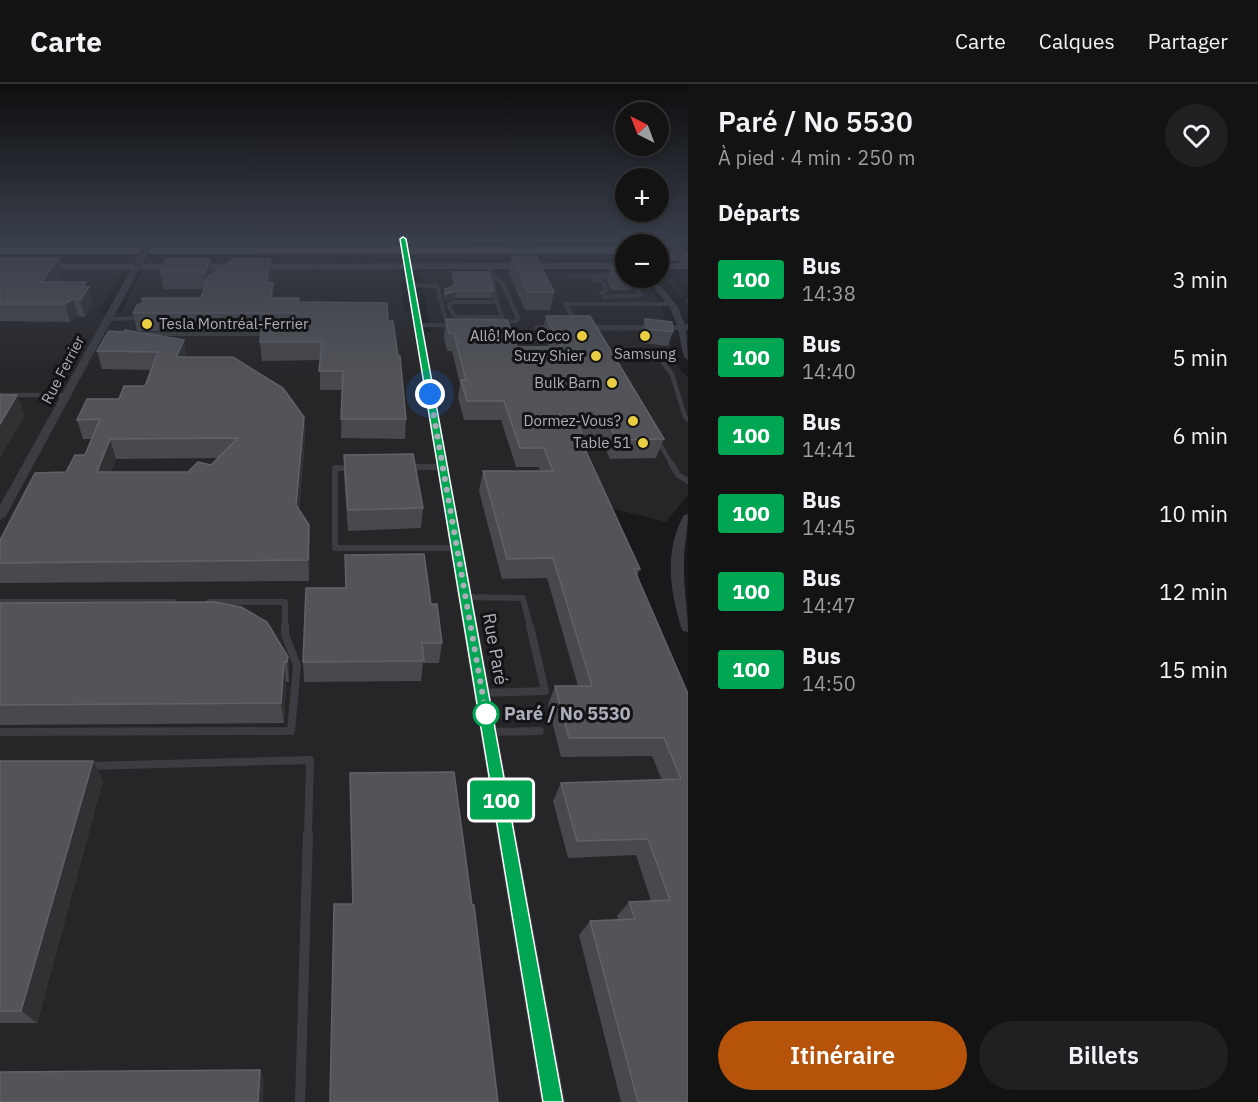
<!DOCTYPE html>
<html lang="fr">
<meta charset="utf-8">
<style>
body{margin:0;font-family:"IBM Plex Sans",sans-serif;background:#202022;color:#f1f3f6;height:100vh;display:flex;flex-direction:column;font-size:22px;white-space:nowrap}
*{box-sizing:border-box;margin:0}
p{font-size:20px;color:#9d9ea0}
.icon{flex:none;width:33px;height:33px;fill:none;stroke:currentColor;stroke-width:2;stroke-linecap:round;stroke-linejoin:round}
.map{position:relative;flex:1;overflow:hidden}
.details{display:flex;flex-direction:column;background:#131314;width:570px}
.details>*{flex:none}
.badge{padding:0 12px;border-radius:4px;font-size:21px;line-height:39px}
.needle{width:39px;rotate:318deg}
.buttons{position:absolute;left:615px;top:18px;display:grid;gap:12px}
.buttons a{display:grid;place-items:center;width:54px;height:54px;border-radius:50%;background:#131314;box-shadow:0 3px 9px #0003,0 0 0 2px #323234;font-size:30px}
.you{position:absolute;width:30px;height:30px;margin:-15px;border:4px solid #fff;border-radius:50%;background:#1a73e8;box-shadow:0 0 0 9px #1a73e833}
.map>.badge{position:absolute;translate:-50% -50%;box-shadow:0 0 0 3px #fff}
h2{padding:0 30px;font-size:22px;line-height:54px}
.round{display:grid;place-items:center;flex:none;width:63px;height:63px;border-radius:32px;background:#202022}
.head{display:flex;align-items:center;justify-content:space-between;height:102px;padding:0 30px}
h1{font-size:28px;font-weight:600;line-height:45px}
.primary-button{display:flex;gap:12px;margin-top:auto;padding:12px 30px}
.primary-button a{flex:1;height:69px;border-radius:36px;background:#b45309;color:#fff;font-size:24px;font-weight:600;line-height:69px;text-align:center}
.primary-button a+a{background:#202022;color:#f1f3f6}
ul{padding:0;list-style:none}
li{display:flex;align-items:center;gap:18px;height:78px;padding:0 30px}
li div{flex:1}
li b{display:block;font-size:22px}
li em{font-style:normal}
li .badge{min-width:66px;font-weight:700;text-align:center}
header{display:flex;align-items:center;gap:36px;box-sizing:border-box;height:84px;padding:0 30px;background:#131314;border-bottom:2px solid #323234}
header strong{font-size:28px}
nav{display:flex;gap:33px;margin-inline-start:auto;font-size:21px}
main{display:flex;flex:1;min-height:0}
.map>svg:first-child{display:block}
.built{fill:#262528}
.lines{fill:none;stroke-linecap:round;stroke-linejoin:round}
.path{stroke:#404147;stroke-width:1.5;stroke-dasharray:1.5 2;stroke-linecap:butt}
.lane-far4{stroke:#3c3c42;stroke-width:4}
.lane-far3{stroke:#3c3c42;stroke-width:4.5}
.lane-far2{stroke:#3c3c42;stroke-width:6}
.lane-far1{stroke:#3c3c42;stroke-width:8}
.lane{stroke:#3c3c42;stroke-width:10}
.street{fill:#3c3c42;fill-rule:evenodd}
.secondary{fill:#484950;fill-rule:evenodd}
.highway{fill:#666771;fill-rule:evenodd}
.street-bridge{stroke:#3c3c42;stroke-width:8}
.secondary-bridge{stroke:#484950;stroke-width:11}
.wall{fill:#48494d;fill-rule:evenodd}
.shaded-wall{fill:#313134}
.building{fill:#535459;stroke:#616268;stroke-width:1.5;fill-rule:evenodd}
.line{fill:#00a651;stroke:#fff;stroke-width:1.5}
.walk{stroke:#acaeba;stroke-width:6;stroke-dasharray:0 10.8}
.poi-dot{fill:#e9ce43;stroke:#141416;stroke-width:2}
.stop-dot{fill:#fff;stroke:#00a651;stroke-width:3}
.labels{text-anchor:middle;stroke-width:6;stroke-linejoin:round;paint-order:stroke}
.far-poi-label{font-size:15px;fill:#acaeba;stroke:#141416;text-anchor:end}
.far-street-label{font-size:15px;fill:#acaeba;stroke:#141416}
.street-label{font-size:18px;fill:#acaeba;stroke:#141416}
.stop-label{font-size:18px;font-weight:bold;fill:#acaeba;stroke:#141416;text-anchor:start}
</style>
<header>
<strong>Carte</strong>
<nav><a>Carte</a><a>Calques</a><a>Partager</a></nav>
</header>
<main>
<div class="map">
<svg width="688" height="1018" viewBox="0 0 688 1018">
<rect width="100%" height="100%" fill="#19191b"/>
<path class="built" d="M0 187H123L98 229H122L142 187H399L404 227H412L416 248H431L420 187 625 188 626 194 641 195 652 207 663 226 673 271 679 284 688 294V411L666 438 606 423 688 612V1018H0Z"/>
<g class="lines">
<g class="path">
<path d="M683 211 669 196H688"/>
<path d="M688 216H686L688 219"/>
</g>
<g class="lane-far4">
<path d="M489 182 497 219 505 241H503"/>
<path d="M569 192H617"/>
<path d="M493 193 502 198 518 234 516 237 504 238"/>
<path d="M592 195 602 197 607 206 601 209"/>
<path d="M412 201 437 202 447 241H418"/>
<path d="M604 213 641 211 627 194"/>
<path d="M497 218H455L448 221 454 231 460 233H502"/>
<path d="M565 220H672"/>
<path d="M565 220 576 239"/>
<path d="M108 235 143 234"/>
<path d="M143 250H270"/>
</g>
<g class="lane-far3">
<path d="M654 267 672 290 685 333 688 336"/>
<path d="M0 311H66"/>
<path d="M657 355 672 381"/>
</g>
<g class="lane-far2">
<path d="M671 379 678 391 688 397"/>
<path d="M407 383H443"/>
<path d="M351 384H335V464H457"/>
<path d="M466 513 523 514 530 543"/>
<path d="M0 518H174"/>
<path d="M209 518H285V543"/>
</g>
<g class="lane-far1">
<path d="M482 609 545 607 530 542"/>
<path d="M0 648 291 647 297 581 285 551V542"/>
<path d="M489 648 540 647"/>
<path d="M87 682 310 676 308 751"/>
</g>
<path class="lane" d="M300 1018 308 750"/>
<g class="street">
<path d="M407 176 411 178 565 1018H541L403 178Z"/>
<path d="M138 178 142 180 6 432 0 436V421L134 180Z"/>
<path d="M647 194H654L678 223 685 241 688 240V246H686L688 276 684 273 678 246 537 247 533 244 537 241H677L670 224Z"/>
<path d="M688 430C688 446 684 461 684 477 683 501 688 524 688 548L683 547 681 543C670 506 664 466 684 431Z"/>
</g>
<g class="secondary">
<path d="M0 155H680L675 158 414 161H0Z"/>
<path d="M626 179V185L0 186V180Z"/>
<rect x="658" y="179" width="30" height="6"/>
</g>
<g class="highway">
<rect x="0" y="162" width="626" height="8"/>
<rect x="658" y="168" width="30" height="8"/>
</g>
<g class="street-bridge">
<path d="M405 161 407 178"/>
<path d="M138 180 149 160"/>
</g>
<path class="secondary-bridge" d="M670 158 688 178"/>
</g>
<g class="wall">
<path d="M512 172 554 208 550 226H525L509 189Z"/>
<path d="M0 174H59L63 190 58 198 89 203 93 220 85 233 78 232 70 238 0 237Z"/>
<path d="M210 175 212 190 272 191 270 199 274 214H299V218L388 237 406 335 405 355 341 354 342 306H320V276L262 277 260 258 262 247H137L133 229 201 214 204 205H164L160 188Z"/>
<path d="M610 184H626V194H635L631 206H611L607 197Z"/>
<path d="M452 188 493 207 492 214H455L445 217 444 212 445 205 453 202 452 195Z"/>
<path d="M546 232 664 355 656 374 610 375 600 352 583 351 588 363 587 369 640 485 637 492 688 610V1018H621L579 851 590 837 618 836 617 832 629 818 651 817 636 771 568 774 553 717 561 699 662 696 652 672 561 673 548 621 555 602H578L547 494 502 495 479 407 483 387H540L539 383H516L501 336H464L458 314 460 300 452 267H447L444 253 446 235 517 263H549L542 249Z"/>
<path d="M645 235 673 248 668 262 642 259 641 249Z"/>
<path d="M109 247 187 273 304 333 305 353 299 426 309 441 310 462 309 497 0 499V456L85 371 91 355H83L77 336 145 302 151 286 102 285 97 267ZM218 374 211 381 188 388H111L116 375Z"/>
<path d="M344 371 423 424 421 444 348 447 344 392Z"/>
<path d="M345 504 431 520 442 559 439 579H423L421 597 304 598 303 578Z"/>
<path d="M0 519 288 573 289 594V598H286L284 639 0 641Z"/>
<path d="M0 677 103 696 37 939H0Z"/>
<path d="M454 688 352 820 350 689Z"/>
</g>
<g class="shaded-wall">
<path d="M59 174 63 190 46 215 41 198Z"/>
<path d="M210 175 212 192 208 205 205 188Z"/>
<path d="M271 175 272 191 268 216 266 199Z"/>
<path d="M86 198 88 205 89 203 93 220 85 233 80 216 82 203Z"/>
<path d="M273 199 274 216 271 214Z"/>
<path d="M456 207 455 214 445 217 446 210Z"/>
<path d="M73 215 78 232 70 238 65 220Z"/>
<path d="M184 256 187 275 176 273Z"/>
<path d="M17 311 25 331 0 374V340Z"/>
<path d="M304 333 305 353 297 442 296 421Z"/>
<path d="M110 355 116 375 103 408 97 388Z"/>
<path d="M309 441 310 462 309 497 308 476Z"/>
<path d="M288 573 289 594V598L287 578Z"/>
<path d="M284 578 286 598 284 639 281 619Z"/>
<path d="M93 677 103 696 37 939 21 927Z"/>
<path d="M260 986 264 995 263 1018H258Z"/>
</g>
<g class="building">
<path d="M512 172H536L554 208H528Z"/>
<path d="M0 174H59L41 198H86L82 203H89L80 216 73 215 65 220H0Z"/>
<path d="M166 175H210L205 188H160Z"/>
<path d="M233 175H271L266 199H273L271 214H299L298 218 387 219 388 237H393L398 272H400L406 335H341L343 287H319L322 258H260L263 236H295L298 233 297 229H133L137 221 143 219 142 214H201L208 193Z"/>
<path d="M610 184H626V193H615Z"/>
<path d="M452 188H489L493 207H456L446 210 445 205 456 201Z"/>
<path d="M546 232H590L664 355 616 356 606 333 574 331 588 363H584L640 485H634L688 610V1018H638L590 837 635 835 629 818 670 816 648 755 577 757 561 699 681 695 664 654H569L555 602H592L553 474 507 475 483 387H553L544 364H520L504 317H467L461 296H466L454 250 449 249 446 235 507 236 517 263H561Z"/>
<path d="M645 235 672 238 673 248 647 245Z"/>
<path d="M125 246 184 256 176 273H233L283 304 304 333 296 421 309 441 308 476 0 479V456L35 389 66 388 75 371H85L100 335 77 336 87 315H119L124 302H145L158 268 97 267 109 247 124 248ZM238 354 211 381 198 378 188 388H97L110 355Z"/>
<path d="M0 311H17L0 340Z"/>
<path d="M413 370 423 424 348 426 344 371Z"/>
<path d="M424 470 431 520H437L442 559H422L424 577 303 578 306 504H346L345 471Z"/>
<path d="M215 518 241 523 267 538 288 573 287 578H284L281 619 0 621V519Z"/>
<path d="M0 677H93L21 927H0Z"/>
<path d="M454 688 472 821H474L498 1018H330L334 820H353L350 689Z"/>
<path d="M260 986 258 1018H0V988Z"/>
</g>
<linearGradient id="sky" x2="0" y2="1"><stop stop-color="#0e0e0f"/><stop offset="0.52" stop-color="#383e4a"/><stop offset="1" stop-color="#383e4a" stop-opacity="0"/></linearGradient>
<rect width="688" height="297" fill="url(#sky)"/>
<path class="line" d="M403 153 406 155 563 1018H543L400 155Z"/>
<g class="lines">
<path class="walk" d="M430 310 486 630"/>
</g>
<g class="poi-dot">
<circle cx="147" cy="240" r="6"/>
<circle cx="582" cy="252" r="6"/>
<circle cx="645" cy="252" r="6"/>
<circle cx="596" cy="272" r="6"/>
<circle cx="612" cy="299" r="6"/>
<circle cx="633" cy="337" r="6"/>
<circle cx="643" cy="359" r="6"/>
</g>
<circle class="stop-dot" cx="486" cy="630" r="12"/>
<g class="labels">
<g class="far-poi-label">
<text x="159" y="245" text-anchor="start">Tesla Montréal-Ferrier</text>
<text x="570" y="257">Allô! Mon Coco</text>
<text x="645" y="275" text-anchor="middle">Samsung</text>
<text x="584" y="277">Suzy Shier</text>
<text x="600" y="304">Bulk Barn</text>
<text x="621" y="342">Dormez-Vous?</text>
<text x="631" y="364">Table 51</text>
</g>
<g class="far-street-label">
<text transform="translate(63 286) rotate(-62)" y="5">Rue Ferrier</text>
</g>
<g class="street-label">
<text transform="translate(495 565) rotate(80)" y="6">Rue Paré</text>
</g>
<g class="stop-label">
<text x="504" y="636">Paré / No 5530</text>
</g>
</g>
</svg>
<div class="buttons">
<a><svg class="needle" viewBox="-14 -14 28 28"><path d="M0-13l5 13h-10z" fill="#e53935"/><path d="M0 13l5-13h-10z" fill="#9d9ea0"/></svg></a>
<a>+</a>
<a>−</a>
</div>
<div class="you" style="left:430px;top:310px"></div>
<b class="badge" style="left:501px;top:716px;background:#00a651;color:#fff">100</b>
</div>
<section class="details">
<div class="head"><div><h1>Paré / No 5530</h1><p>À pied · 4 min · 250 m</p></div><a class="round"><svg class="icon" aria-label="heart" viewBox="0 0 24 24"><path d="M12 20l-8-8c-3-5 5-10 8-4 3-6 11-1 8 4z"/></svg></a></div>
<h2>Départs</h2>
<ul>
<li><span class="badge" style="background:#00a651;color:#fff">100</span><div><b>Bus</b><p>14:38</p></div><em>3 min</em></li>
<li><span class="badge" style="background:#00a651;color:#fff">100</span><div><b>Bus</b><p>14:40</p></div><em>5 min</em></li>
<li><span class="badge" style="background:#00a651;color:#fff">100</span><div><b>Bus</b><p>14:41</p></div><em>6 min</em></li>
<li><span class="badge" style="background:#00a651;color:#fff">100</span><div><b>Bus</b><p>14:45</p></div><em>10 min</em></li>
<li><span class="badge" style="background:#00a651;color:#fff">100</span><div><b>Bus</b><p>14:47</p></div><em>12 min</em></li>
<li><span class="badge" style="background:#00a651;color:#fff">100</span><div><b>Bus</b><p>14:50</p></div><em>15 min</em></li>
</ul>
<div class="primary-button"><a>Itinéraire</a><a>Billets</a></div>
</section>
</main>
